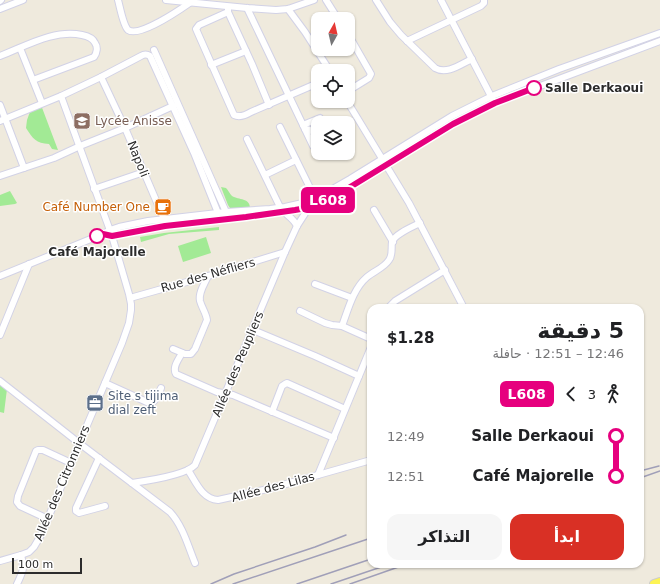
<!DOCTYPE html>
<html lang="ar">
<meta charset="utf-8">
<style>
body{margin:0;font-family:"DejaVu Sans",Cairo,sans-serif;background:#f6f6f6;color:#202124;direction:rtl;height:100vh;display:flex;flex-direction:column;font-size:15px;white-space:nowrap}
*{box-sizing:border-box;margin:0}
p{font-size:13px;color:#757577}
.icon{flex:none;width:22px;height:22px;fill:none;stroke:currentColor;stroke-width:2;stroke-linecap:round;stroke-linejoin:round}
.map{position:relative;flex:1;overflow:hidden;direction:ltr}
.drawer{position:absolute;left:367px;top:304px;width:277px;height:264px;display:flex;flex-direction:column;background:#fff;border-radius:12px;box-shadow:0 1px 3px #0004;direction:rtl}
.drawer>*{flex:none}
.badge{padding:0 8px;border-radius:6px;font-size:14px;line-height:26px}
.needle{width:26px;rotate:8deg}
.fabs{position:absolute;left:311px;top:12px;display:grid;gap:8px}
.fabs a{display:grid;place-items:center;width:44px;height:44px;border-radius:8px;background:#fff;box-shadow:0 1px 3px #0004;font-size:20px}
.scale{position:absolute;left:12px;bottom:10px;width:70px;box-sizing:border-box;padding-left:4px;border:2px solid #2c2c2c;border-top:0;font-size:11px;line-height:14px;white-space:nowrap;color:#2c2c2c;-webkit-text-stroke:3px #fff;paint-order:stroke}
.map>.badge{position:absolute;translate:-50% -50%;box-shadow:0 0 0 2px #fff}
.legs{display:flex;align-items:center;gap:6px;height:44px;padding:0 20px;font-size:13px}
.legs p{margin-inline-start:auto}
.head{display:flex;align-items:center;justify-content:space-between;height:68px;padding:0 20px}
h1{font-size:22px;font-weight:700;line-height:30px}
.primary-button{display:flex;gap:8px;margin-top:auto;padding:8px 20px}
.primary-button a{flex:1;height:46px;border-radius:12px;background:#d93025;color:#fff;font-size:16px;font-weight:700;line-height:46px;text-align:center}
.primary-button a+a{background:#f6f6f6;color:#202124}
ul{padding:0 20px;list-style:none}
li{display:flex;align-items:center;gap:14px;height:40px;font-size:15px}
li i{display:grid;place-items:center;width:6px;height:100%;margin:0 5px;background:currentColor}
li i::after{content:'';width:10px;height:10px;margin:-5px;border:3px solid;border-radius:50%;background:#fff}
li p{margin-inline-start:auto}
li:first-child i{background:linear-gradient(#0000 50%,currentColor 0)}
li:last-child i{background:linear-gradient(currentColor 50%,#0000 0)}
.map>svg:first-child{display:block}
.green{fill:#a2ea95}
.lines{fill:none;stroke-linecap:round;stroke-linejoin:round}
.minor-casing{stroke:#d2d2e6;stroke-width:8}
.major-casing{stroke:#ccc;stroke-width:10}
.minor{stroke:#fff;stroke-width:6}
.major{stroke:#fdf454;stroke-width:8}
.rail{stroke:#a09fb8;stroke-width:1.5}
.line-1-casing{stroke:#fff;stroke-width:9}
.line-1{stroke:#e6007e;stroke-width:6}
.stop-1-dot{fill:#fff;stroke:#e6007e;stroke-width:2}
.labels{text-anchor:middle;stroke-width:3;stroke-linejoin:round;paint-order:stroke}
.stop-label{font-size:12px;font-weight:bold;fill:#2c2c2c;stroke:#fff;text-anchor:start}
.education-label{font-size:12px;fill:#785e54;stroke:#fff;text-anchor:start}
.street-label{font-size:12px;fill:#2c2c2c;stroke:#fff}
.food-label{font-size:12px;fill:#c56008;stroke:#fff;text-anchor:end}
.service-label{font-size:12px;fill:#4e5e75;stroke:#fff;text-anchor:start}
</style>
<div class="map">
<svg width="660" height="584" viewBox="0 0 660 584">
<rect width="100%" height="100%" fill="#efeadd"/>
<g class="green">
<path d="M41 105 58 150 52 149 49 144C36 143 33 139 26 128L27 120 31 109Z"/>
<path d="M221 187 226 188C228 190 230 194 232 196 239 200 250 198 250 208H230L228 205Z"/>
<path d="M10 191 17 203 15 204 0 206V195Z"/>
<path d="M219 227V230L169 234 141 242 140 237 164 233Z"/>
<path d="M206 237 211 253 183 262 178 246Z"/>
<path d="M0 384 7 389 4 413 0 412Z"/>
</g>
<g class="lines">
<defs>
<g id="minor">
<path d="M118 0C120 7 123 25 128 30 139 38 181 9 191 2"/>
<path d="M166 0 247 8 276 10 288 9 314 0"/>
<path d="M326 0 338 19"/>
<path d="M376 0 390 22 401 35 435 68C447 75 461 64 472 59"/>
<path d="M441 0 493 100"/>
<path d="M0 1 1 0"/>
<path d="M247 8 313 146 314 147 318 145"/>
<path d="M0 9 23 0"/>
<path d="M228 9V12L252 64 269 105"/>
<path d="M288 9 305 32 330 71"/>
<path d="M228 12 199 25 196 29 234 115C240 118 246 115 251 112L318 83"/>
<path d="M348 34 371 74 369 78 348 91"/>
<path d="M407 41 481 6 484 3V0"/>
<path d="M20 48 42 103"/>
<path d="M154 50 226 212"/>
<path d="M0 56C26 46 54 29 82 35 87 36 93 38 95 43 98 47 97 53 94 57L33 80"/>
<path d="M211 65 246 51"/>
<path d="M101 77 125 128 164 219"/>
<path d="M347 101 409 203 464 308"/>
<path d="M0 105 24 168"/>
<path d="M0 121 61 96 101 77 141 56C144 54 147 54 150 56L194 153 218 213"/>
<path d="M303 125 320 118"/>
<path d="M280 127 315 198"/>
<path d="M305 129C312 129 314 133 318 138"/>
<path d="M247 139 280 207C285 215 293 217 297 226"/>
<path d="M265 175 296 160"/>
<path d="M0 176 54 158 80 146 125 128 173 106"/>
<path d="M94 189 144 172"/>
<path d="M374 210 393 242"/>
<path d="M103 234 112 236 165 226 246 217 295 210 313 207 329 199 453 124 495 103 660 41"/>
<path d="M0 276 103 234 110 230 119 227 148 221 226 212 270 209 285 207 307 202 322 195 350 179 452 116 492 96 559 69 660 33"/>
<path d="M315 284 352 298"/>
<path d="M130 298 208 276 285 252"/>
<path d="M388 308 395 301 445 270"/>
<path d="M300 311 325 323 332 325 342 326 371 339"/>
<path d="M342 326C348 310 353 289 367 277 374 271 384 268 389 260 393 255 391 248 392 242 395 234 412 227 420 223"/>
<path d="M253 330 315 356 359 376"/>
<path d="M0 335 29 264"/>
<path d="M173 349 185 354H191L195 349 207 320C206 313 202 308 200 301 198 293 205 283 208 276"/>
<path d="M182 353C179 359 172 367 176 374L217 392 233 395 334 438"/>
<path d="M0 381 79 443 170 512C183 526 188 546 195 563"/>
<path d="M105 383 149 403H152C157 399 159 394 161 388"/>
<path d="M272 412 282 386 285 384 287 383 345 409"/>
<path d="M99 458 76 508V511L79 513 105 506"/>
<path d="M188 470C196 482 202 499 218 500L272 488 371 460"/>
<path d="M318 475 371 347"/>
<path d="M132 483C146 481 186 475 195 465L285 252 297 226 306 212 307 205"/>
<path d="M48 519 20 506 17 502 18 496 36 451 38 450H43L71 463"/>
<path d="M0 561 21 555 29 552 34 547 41 535 71 463 122 343 129 323 131 310V304L129 294 112 236 61 96"/>
<path d="M17 584C23 571 25 569 21 555"/>
</g>
<path id="major" d="M654 584 660 582"/>
</defs>
<use href="#minor" class="minor-casing"/>
<use href="#major" class="major-casing"/>
<use href="#minor" class="minor"/>
<use href="#major" class="major"/>
<g class="rail">
<path d="M640 471 659 466"/>
<path d="M640 478 660 471"/>
<path d="M211 584 234 574 315 547 346 535"/>
<path d="M233 584 371 538"/>
<path d="M297 584 371 559"/>
<path d="M331 584 390 564"/>
<path d="M350 584 407 564"/>
</g>
</g>
<g class="lines">
<defs>
<path id="line-1" d="M97 236 103 234 112 236 165 226 246 217 295 210 312 207 329 200 453 124 495 103 534 88"/>
</defs>
<use href="#line-1" class="line-1-casing"/>
<use href="#line-1" class="line-1"/>
</g>
<defs>
<symbol id="school-square" viewBox="-11 -11 22 22"><rect x="-9" y="-9" width="18" height="18" rx="4" fill="#8d6e63" stroke="#fff"/><path d="M0-5L7-2L0 1L-7-2ZM-4 1L0 2.5L4 1V4Q0 6-4 4Z" fill="#fff"/></symbol>
<symbol id="cafe-square" viewBox="-11 -11 22 22"><rect x="-9" y="-9" width="18" height="18" rx="4" fill="#e8710a" stroke="#fff"/><path d="M-5.5-4.5H6V0H3Q3 3.5 0 3.5H-2.5Q-5.5 3.5-5.5 0ZM3-3.2v2h1.7v-2ZM-6 4.5H4V6H-6Z" fill="#fff"/></symbol>
<symbol id="office-square" viewBox="-11 -11 22 22"><rect x="-9" y="-9" width="18" height="18" rx="4" fill="#5c6f8a" stroke="#fff"/><path d="M-6-3h4V-5.5h4V-3h4V5H-6ZM-1-4.5V-3h2v-1.5ZM-6 0V1H6V0Z" fill="#fff"/></symbol>
</defs>
<g fill-rule="evenodd">
<use href="#school-square" x="72" y="111" width="20" height="20"/>
<use href="#cafe-square" x="153" y="197" width="20" height="20"/>
<use href="#office-square" x="85" y="393" width="20" height="20"/>
</g>
<g class="stop-1-dot">
<circle cx="534" cy="88" r="7"/>
<circle cx="97" cy="236" r="7"/>
</g>
<g class="labels">
<g class="stop-label">
<text x="545" y="92">Salle Derkaoui</text>
<text x="97" y="256" text-anchor="middle">Café Majorelle</text>
</g>
<g class="education-label">
<text x="95" y="125">Lycée Anisse</text>
</g>
<g class="street-label">
<text transform="translate(138 159) rotate(68)" y="4">Napoli</text>
<text transform="translate(208 275) rotate(-16)" y="4">Rue des Néfliers</text>
<text transform="translate(238 364) rotate(-67)" y="4">Allée des Peupliers</text>
<text transform="translate(62 483) rotate(-67)" y="4">Allée des Citronniers</text>
<text transform="translate(273 487) rotate(-15)" y="4">Allée des Lilas</text>
</g>
<g class="food-label">
<text x="150" y="211">Café Number One</text>
</g>
<g class="service-label">
<text x="108" y="400">Site s tijima<tspan x="108" dy="14">dial zeft</tspan></text>
</g>
</g>
</svg>
<div class="fabs">
<a><svg class="needle" viewBox="-14 -14 28 28"><path d="M0-13l5 13h-10z" fill="#e53935"/><path d="M0 13l5-13h-10z" fill="#757577"/></svg></a>
<a><svg class="icon" aria-label="locate" viewBox="0 0 24 24"><circle cx="12" cy="12" r="6"/><path d="M12 2v4M12 18v4M2 12h4M18 12h4"/></svg></a>
<a><svg class="icon" aria-label="layers" viewBox="0 0 24 24"><path d="M12 4l9 5-9 5-9-5zM3 14l9 5 9-5"/></svg></a>
</div>
<div class="scale">100 m</div>
<b class="badge" style="left:328px;top:200px;background:#e6007e;color:#fff">L608</b>
<section class="drawer">
<div class="head"><div><h1>5 دقيقة</h1><p>12:46 – 12:51 · حافلة</p></div><b>$1.28</b></div>
<div class="legs"><svg class="icon" aria-label="walk" viewBox="0 0 24 24"><circle cx="13" cy="4" r="2"/><path d="M13 8l-2 6 4 7M11 14l-3 7M7 12l3-4h3l4 4"/></svg>3<svg class="icon" aria-label="back" viewBox="0 0 24 24"><path d="M15 5l-7 7 7 7"/></svg><b class="badge" style="background:#e6007e;color:#fff">L608</b></div>
<ul>
<li><i style="color:#e6007e"></i><b>Salle Derkaoui</b><p>12:49</p></li>
<li><i style="color:#e6007e"></i><b>Café Majorelle</b><p>12:51</p></li>
</ul>
<div class="primary-button"><a>ابدأ</a><a>التذاكر</a></div>
</section>
</div>
